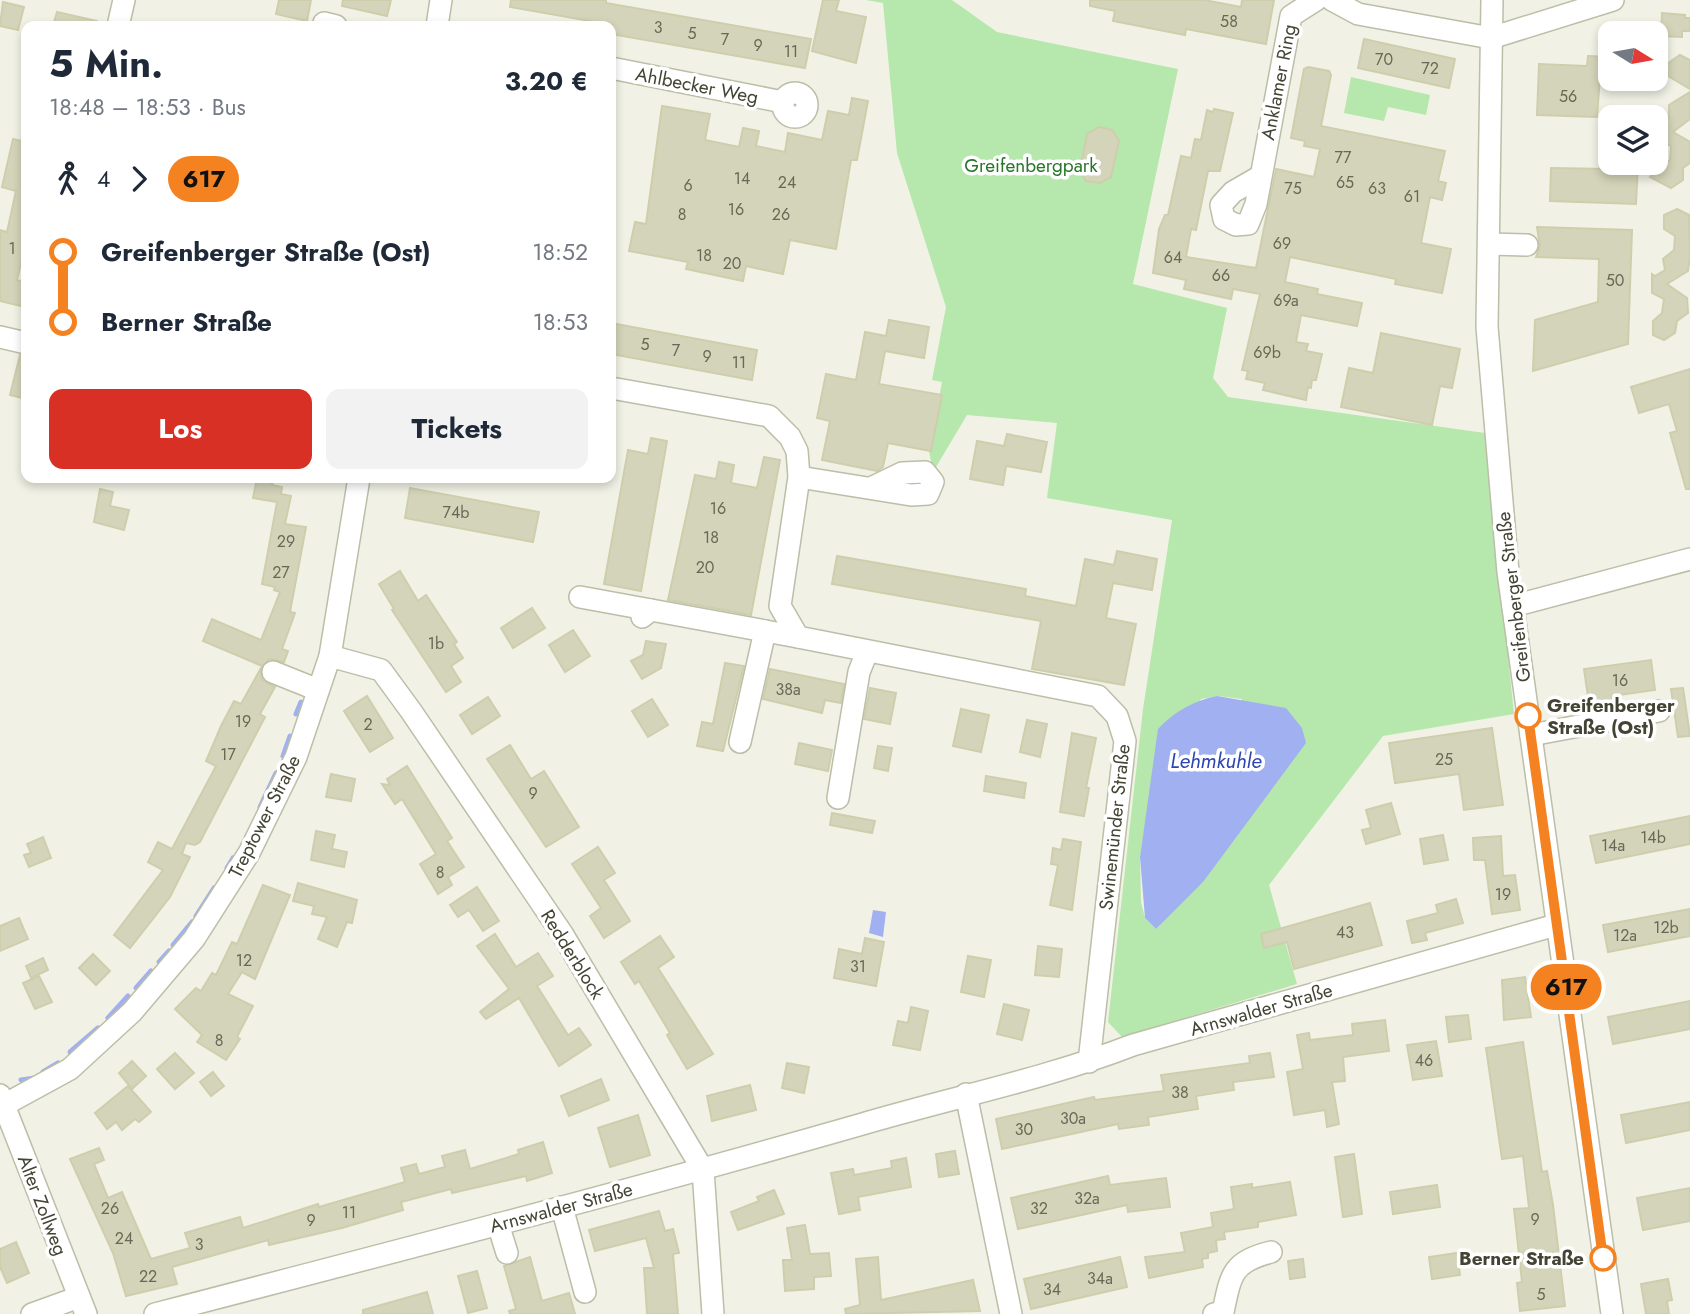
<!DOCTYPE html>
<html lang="de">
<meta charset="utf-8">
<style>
body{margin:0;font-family:Jost,sans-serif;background:#f2f2f3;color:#1f2937;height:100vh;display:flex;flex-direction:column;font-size:26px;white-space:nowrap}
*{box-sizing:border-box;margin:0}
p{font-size:23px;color:#747a83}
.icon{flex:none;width:38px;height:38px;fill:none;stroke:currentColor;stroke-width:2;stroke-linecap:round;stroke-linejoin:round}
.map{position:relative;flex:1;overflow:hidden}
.details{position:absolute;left:21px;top:21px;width:595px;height:462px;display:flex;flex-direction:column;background:#fff;border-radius:14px;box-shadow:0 4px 10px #0003}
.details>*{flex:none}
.badge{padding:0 14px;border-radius:23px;font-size:24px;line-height:46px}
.needle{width:46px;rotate:101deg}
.controls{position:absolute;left:1598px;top:21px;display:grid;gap:14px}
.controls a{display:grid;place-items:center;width:70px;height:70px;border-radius:14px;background:#fff;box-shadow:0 4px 10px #0003;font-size:35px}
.map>.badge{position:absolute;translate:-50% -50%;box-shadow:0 0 0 4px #fff}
.legs{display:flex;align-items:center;gap:10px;height:77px;padding:0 28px;font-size:23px}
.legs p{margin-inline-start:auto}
.head{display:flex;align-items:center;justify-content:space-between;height:119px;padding:0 28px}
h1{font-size:38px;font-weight:700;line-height:52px}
.action{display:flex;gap:14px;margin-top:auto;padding:14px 28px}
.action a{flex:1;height:80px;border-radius:14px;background:#d93025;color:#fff;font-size:28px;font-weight:700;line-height:80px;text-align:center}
.action a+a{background:#f2f2f3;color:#1f2937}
ul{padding:0 28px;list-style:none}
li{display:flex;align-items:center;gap:24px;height:70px;font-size:26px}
li i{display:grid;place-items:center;width:10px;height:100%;margin:0 9px;background:currentColor}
li i::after{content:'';width:18px;height:18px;margin:-9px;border:5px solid;border-radius:50%;background:#fff}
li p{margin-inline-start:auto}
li:first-child i{background:linear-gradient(#0000 50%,currentColor 0)}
li:last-child i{background:linear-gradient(currentColor 50%,#0000 0)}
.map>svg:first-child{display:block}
.green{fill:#b6e7ad;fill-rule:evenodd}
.water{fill:#a0b0f0}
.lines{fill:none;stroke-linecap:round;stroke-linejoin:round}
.stream{stroke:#a0b0f0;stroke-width:5}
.building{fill:#d4d4ba;stroke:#cecead;stroke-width:2}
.minor-casing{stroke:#bcbea7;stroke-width:24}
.minor{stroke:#fff;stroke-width:21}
.line-1-casing{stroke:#fff;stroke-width:16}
.line-1{stroke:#f58220;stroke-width:10}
.stop-1-dot{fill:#fff;stroke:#f58220;stroke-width:3.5}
.labels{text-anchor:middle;stroke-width:7;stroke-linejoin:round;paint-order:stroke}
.number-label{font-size:16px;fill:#686856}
.street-label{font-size:19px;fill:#444434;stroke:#fff}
.park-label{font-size:19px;fill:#287629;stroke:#fff}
.stop-label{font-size:19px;font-weight:bold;fill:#444434;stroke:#fff;text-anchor:start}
.water-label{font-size:21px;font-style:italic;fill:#2e47b0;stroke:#fff}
</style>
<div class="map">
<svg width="1690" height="1314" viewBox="0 0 1690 1314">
<rect width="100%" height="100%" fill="#f1f2e5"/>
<g class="green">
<path d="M866 0H952L997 32 1178 69 1133 284 1227 308 1213 378 1228 397 1485 433 1514 714 1383 736 1269 885 1297 984 1122 1037 1108 1022 1143 709 1172 520 1047 498 1057 423 967 415 933 472 929 451 942 382 932 380 946 307 897 153 883 3ZM1218 696 1242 699 1170 914 1156 929 1145 918 1141 902 1140 857 1148 805 1201 699Z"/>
<path d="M1351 77 1430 95 1426 115 1388 107 1384 121 1344 113Z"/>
</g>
<g class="water">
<path d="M1217 696 1286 708 1302 728 1306 743 1203 882 1156 929 1145 918 1140 857 1158 729C1175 711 1193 701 1217 696Z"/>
<path d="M873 910 886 912 883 937 869 933Z"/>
</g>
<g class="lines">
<g class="stream">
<path d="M296 714 301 702"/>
<path d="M283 756 290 736"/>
<path d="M260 807 276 773"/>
<path d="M227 868 233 858"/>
<path d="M196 916 214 888"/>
<path d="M173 945 192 922"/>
<path d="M159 962 169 951"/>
<path d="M136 988 151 971"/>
<path d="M108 1018 128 996"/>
<path d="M70 1052 98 1028"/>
<path d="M43 1072 58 1063"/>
<path d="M21 1080 35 1078"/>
</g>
</g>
<g class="building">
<path d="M279 0H311L307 21 276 14Z"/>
<path d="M343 0H391L387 16 342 6Z"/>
<path d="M511 0H606V3L811 39 805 68 611 34 613 25 510 7Z"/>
<path d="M823 0H839L836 11 866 17 856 63 812 51Z"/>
<path d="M1090 0H1204L1241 7 1242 0H1274L1266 44 1186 29 1185 35 1113 21 1115 11 1090 6Z"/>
<path d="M3 2 24 7 18 30 0 26Z"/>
<path d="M57 12 97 21V26H53Z"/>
<path d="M1662 13 1685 15V18H1690V31H1682V37L1661 36Z"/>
<path d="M1364 39 1455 59 1449 88 1358 68Z"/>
<path d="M1680 55 1690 60V89L1668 76 1667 64Z"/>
<path d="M1588 56 1610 57V77H1600L1597 117 1537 115 1539 64 1587 66Z"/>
<path d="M1308 67 1329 71 1331 75 1321 126 1445 151 1438 181 1446 183 1442 200 1430 197 1421 243 1451 249 1442 293 1395 284 1396 279 1290 257 1285 282 1318 289 1317 294 1362 303 1357 326 1301 315 1296 342 1308 344 1306 351 1322 354 1316 380H1312L1311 388 1308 387 1306 400 1263 390 1265 383 1246 379 1248 371 1242 370 1260 294 1233 289 1231 299 1184 289 1186 280 1153 273 1159 229 1165 215H1168L1181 156 1191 158 1195 139 1201 140 1207 110 1213 112 1214 109 1233 113 1220 171H1208L1196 230 1191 229 1186 257 1256 268 1276 169 1314 177 1320 149 1304 146 1305 141 1291 138 1304 69Z"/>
<path d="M1690 92V119L1673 132 1690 142V163L1683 168V180L1671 188 1650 177 1670 160 1671 146 1661 141 1658 143 1657 123 1669 118V105Z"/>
<path d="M852 98 868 101 857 160H851L836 249 790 240 783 274 746 266 743 281 686 269 688 262 629 251 635 222 646 224 662 106 710 114 705 140 739 147 743 128 759 131 756 146 785 152 788 133 822 140 828 111 849 115Z"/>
<path d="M1099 127 1112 130 1119 141 1111 177 1100 183 1086 181 1080 170 1087 134Z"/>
<path d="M13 139 26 142V242L17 280 26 283 21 306 0 301V230L7 232 16 191 2 187Z"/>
<path d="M1608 163H1638L1636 204 1550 201 1551 168 1609 169Z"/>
<path d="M1677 209 1689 215 1690 257 1688 271 1667 284 1687 298 1688 313 1677 321 1675 333 1664 340 1653 335V321L1662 313 1664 299 1652 293V274L1655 276 1665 270 1663 259 1674 250 1675 236 1664 229V215Z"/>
<path d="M1537 227 1632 230 1628 344 1533 371 1535 320 1598 302 1599 259 1536 257 1540 246Z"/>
<path d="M889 320 929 327 924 358 885 351 879 384 942 395 931 451 888 443 883 467 877 471 822 460 830 421 817 418 826 374 856 380 865 332 886 336Z"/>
<path d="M611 323 757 350 752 380 611 354Z"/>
<path d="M1381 333 1460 349 1452 388 1440 386 1432 425 1341 407 1349 368 1373 373Z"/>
<path d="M20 355 26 356V399L10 395Z"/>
<path d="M1690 369V489H1686L1670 433 1677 431 1669 404 1639 413 1631 387Z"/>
<path d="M1007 434 1047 442 1041 472 1006 466 1003 485 970 479 977 441 1004 446Z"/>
<path d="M651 438 667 441 641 591 604 584 628 450 648 454Z"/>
<path d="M764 457 780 460 751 615 668 600 695 475 716 479 719 462 734 465 731 483 757 488Z"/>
<path d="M257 478H274L272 485 282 487 281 494 291 496 285 524 306 527 290 612 295 613 282 649 288 651 284 662 270 659 262 666 203 641 212 619 261 640 280 592 274 590 275 587 262 584 277 502 253 498Z"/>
<path d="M410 488 539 512 533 542 405 518Z"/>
<path d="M100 489 113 492 110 506 129 510 124 530 94 522Z"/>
<path d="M1117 551 1157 559 1152 590 1113 583 1106 618 1136 624 1124 685 1032 669 1041 621 832 584 837 556 1026 589 1025 596 1076 606 1085 559 1114 565Z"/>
<path d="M400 571 418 601 426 595 457 642 454 644 463 658 451 666 461 682 446 692 392 610 394 609 379 584Z"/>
<path d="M532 608 545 628 513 648 501 628Z"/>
<path d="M573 630 590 656 565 672 549 645Z"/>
<path d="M646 641 666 644 661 668 642 679 631 661 643 655Z"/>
<path d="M1651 660 1655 690 1612 696 1613 706 1590 711 1584 669Z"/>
<path d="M725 663 744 666 723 751 697 746 702 722 713 724Z"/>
<path d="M261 668 262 680 275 687 260 714 265 717 200 842 195 845 186 843 182 854 190 857 170 897 130 948 114 935 163 870 148 862 158 842 172 849 216 766 206 761 221 726 234 701 241 704Z"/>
<path d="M770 669 844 684 841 703 825 700 822 713 763 699Z"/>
<path d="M870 688 896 693 890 724 864 719Z"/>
<path d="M1683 688 1690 736 1678 737 1671 689Z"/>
<path d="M367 696 393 738 370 752 344 711Z"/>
<path d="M488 697 500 716 472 734 460 715Z"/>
<path d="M652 699 668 725 648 737 632 711Z"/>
<path d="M961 709 989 715 981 752 953 746Z"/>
<path d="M1027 720 1047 724 1040 757 1020 752Z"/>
<path d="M1492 728 1503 805 1464 810 1459 774 1395 783 1389 743Z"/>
<path d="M1072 733 1096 738 1086 788H1089L1084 816 1060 812Z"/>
<path d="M799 743 832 750 828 771 795 764Z"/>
<path d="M510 745 531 779 544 771 579 827 546 847 487 759Z"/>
<path d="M878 746 892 748 888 771 874 768Z"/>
<path d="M407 766 452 838 447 841 464 867 448 877 452 885 438 894 420 864 436 854 402 799 395 804 382 784 390 785 387 779Z"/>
<path d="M331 774 355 779 351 801 326 797Z"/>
<path d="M986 776 1026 783 1024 798 984 791Z"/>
<path d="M1391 803 1400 834 1366 844 1362 830 1371 828 1366 810Z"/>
<path d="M832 813 875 821 872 833 830 825Z"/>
<path d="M1690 816V844L1596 863 1590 836Z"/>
<path d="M316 831 335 835 332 849 347 852 344 867 311 860Z"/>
<path d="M1443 835 1448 860 1424 864 1420 839Z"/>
<path d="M1501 836 1503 876 1515 875 1520 910 1492 914 1485 860H1474L1473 838Z"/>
<path d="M43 837 51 858 29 867 24 855 31 853 27 844Z"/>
<path d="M1063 839 1081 842 1072 910 1050 905 1058 865 1051 864 1053 848 1061 850Z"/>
<path d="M598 847 615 873 604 880 630 921 604 938 590 916 601 908 572 864Z"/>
<path d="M298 883 357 900 352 923 347 922 337 947 318 939 327 917 312 914 314 906 293 901Z"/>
<path d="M263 885 290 895 255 979 242 972 228 994 253 1006 237 1037 240 1039 226 1060 197 1042 202 1035 175 1009 196 988 201 991 212 973 216 975 232 942 237 944Z"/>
<path d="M477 887 499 921 483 931 469 910 458 917 450 905Z"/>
<path d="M1456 899 1463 923 1425 933 1427 940 1412 943 1407 921 1438 913 1436 905Z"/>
<path d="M1370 903 1382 945 1294 969 1287 942 1264 948 1261 934Z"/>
<path d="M1690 909V936L1608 952 1603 925Z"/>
<path d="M19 918 28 939 0 951V926Z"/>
<path d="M495 934 516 967 538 953 553 976 537 986 568 1035 579 1028 591 1045 559 1066 519 998 486 1019 480 1012 509 989 477 946Z"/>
<path d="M660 936 674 957 658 968 713 1054 687 1069 667 1035 670 1033 639 981 635 984 621 962Z"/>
<path d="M865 938 884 942 876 986 834 978 839 949 862 954Z"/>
<path d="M1038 946 1062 949 1059 977 1035 975Z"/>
<path d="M93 954 110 971 96 985 79 968Z"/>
<path d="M968 956 991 960 984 997 961 992Z"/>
<path d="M43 958 48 970 31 978 26 966Z"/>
<path d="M39 976 52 1002 35 1009 23 983Z"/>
<path d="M1525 977 1531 1017 1504 1020 1502 980Z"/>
<path d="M1690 1001V1029L1613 1044 1608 1017Z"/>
<path d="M1004 1004 1029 1010 1022 1040 997 1034Z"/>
<path d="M911 1007 928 1011 920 1050 893 1045 898 1021 908 1023Z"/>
<path d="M1468 1015 1471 1039 1449 1042 1446 1017Z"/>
<path d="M1385 1020 1389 1051 1343 1057 1345 1081 1332 1082 1339 1124 1327 1127 1325 1110 1294 1115 1287 1072 1303 1069 1297 1035 1309 1033 1310 1040 1353 1035 1352 1024Z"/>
<path d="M1436 1041 1442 1076 1413 1080 1407 1045Z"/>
<path d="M1523 1042 1542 1172 1547 1171 1553 1205 1565 1306 1520 1311 1517 1283 1522 1282 1514 1209 1529 1208 1523 1156 1502 1159 1486 1048Z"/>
<path d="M175 1053 194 1073 175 1089 157 1069Z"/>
<path d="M1270 1053 1274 1077 1233 1082 1234 1090 1196 1096 1198 1109 1148 1117 1149 1125 1119 1129 1118 1124 1002 1149 996 1119 1094 1097 1095 1100 1164 1091 1161 1075 1250 1063 1249 1056Z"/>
<path d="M132 1061 146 1076 132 1089 119 1073Z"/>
<path d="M787 1063 809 1067 804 1093 782 1088Z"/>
<path d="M213 1072 224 1086 211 1096 200 1082Z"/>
<path d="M601 1079 609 1100 569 1116 561 1096Z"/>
<path d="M750 1085 756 1110 712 1121 707 1096Z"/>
<path d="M128 1086 151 1112 139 1122 135 1119 122 1130 116 1122 107 1129 95 1113Z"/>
<path d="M1690 1102V1130L1626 1143 1621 1115Z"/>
<path d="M638 1115 650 1155 610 1167 598 1128Z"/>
<path d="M543 1142 552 1173 527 1181 526 1176 452 1193 451 1189 401 1202 403 1210 342 1228 269 1245 268 1240 172 1267 177 1284 126 1296 113 1253 70 1159 99 1148 104 1160 94 1164 108 1198 122 1192 151 1259 190 1248 185 1233 240 1217 243 1228 318 1204 319 1207 405 1182 401 1168 416 1164 419 1174 445 1167 442 1156 465 1150 470 1169 519 1154 518 1150Z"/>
<path d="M955 1151 959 1174 939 1177 936 1154Z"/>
<path d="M1354 1154 1362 1214 1343 1217 1335 1157Z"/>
<path d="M906 1158 911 1187 858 1197 860 1210 839 1214 831 1173 853 1169 854 1175 892 1168 891 1161Z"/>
<path d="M1108 1176 1110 1185 1166 1178 1170 1207 1128 1212 1127 1205 1018 1229 1011 1198Z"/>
<path d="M1290 1182 1296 1215 1258 1222V1227L1224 1232 1225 1239 1216 1240 1217 1251 1208 1253V1258L1202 1259 1203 1267 1149 1278 1145 1257 1185 1252 1181 1233 1213 1227 1211 1213 1234 1209 1231 1187 1252 1184V1188Z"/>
<path d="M1437 1185 1440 1207 1393 1214 1390 1192Z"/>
<path d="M1690 1188V1221L1643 1230 1637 1198Z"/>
<path d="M774 1190 784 1214 738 1230 731 1212 759 1201 757 1197Z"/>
<path d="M659 1211 665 1231 673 1229 679 1253 673 1254 678 1314H647L644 1268H654L646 1238 595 1251 589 1230Z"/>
<path d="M805 1225 810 1254 829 1253 831 1276 814 1277V1289L785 1291 783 1260H792L787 1228Z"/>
<path d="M16 1242 29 1273 7 1283 0 1267V1249Z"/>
<path d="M1457 1253 1460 1275 1432 1279 1429 1257Z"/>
<path d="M530 1257 542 1301 569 1293 575 1314H510L509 1311 516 1309 504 1266Z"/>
<path d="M878 1257 881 1300 973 1280 980 1311 846 1314 845 1309 860 1305 856 1259Z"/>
<path d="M1120 1257 1127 1287 1031 1309 1024 1279Z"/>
<path d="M1303 1259 1305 1277 1290 1279 1288 1261Z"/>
<path d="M477 1271 487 1308 468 1313 458 1276Z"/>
<path d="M1668 1279 1672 1300 1667 1301 1669 1314H1646L1641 1284Z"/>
<path d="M427 1292 433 1314H363V1310Z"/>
</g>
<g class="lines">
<defs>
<g id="minor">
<path d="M1332 0 1358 14 1491 38 1613 0"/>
<path d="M1492 0 1487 327 1508 572 1612 1314"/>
<path d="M324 23 336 26"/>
<path d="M118 26 124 0"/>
<path d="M437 26 441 0"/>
<path d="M611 68 783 102"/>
<circle cx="795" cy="105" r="12"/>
<path d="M1259 177 1233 192 1221 205 1224 219 1236 225 1248 224 1256 204 1291 16 1316 0"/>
<path d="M1489 244 1527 245"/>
<path d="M0 337 26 343"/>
<path d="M611 388 769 416 790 437 797 451 799 477 780 606 798 637 1098 696 1117 716 1125 741 1089 1062"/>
<path d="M799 477 911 495 928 494 933 482 925 472 902 473 871 488"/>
<path d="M580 597 651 610"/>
<path d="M1513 606 1690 559"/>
<path d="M642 617 651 610 798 637"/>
<path d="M330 656 381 670 411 711 563 935 703 1170 713 1314"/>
<path d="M273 672 318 690"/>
<path d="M1531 735 1659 711"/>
<path d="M740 742 765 631"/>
<path d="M838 798 859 672 867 652"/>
<path d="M966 1094 1011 1314"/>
<path d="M0 1095 86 1314"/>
<path d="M4 1105 70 1069 132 1012 194 939 249 853 296 757 330 656 359 478"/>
<path d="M562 1207 585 1292"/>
<path d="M498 1224 507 1253"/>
<path d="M32 1314 79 1297"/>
<path d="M155 1314C390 1253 625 1192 859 1125 950 1098 1045 1079 1133 1045L1556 925"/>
<path d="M1214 1314 1223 1312C1231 1274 1232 1262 1271 1252"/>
</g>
</defs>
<use href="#minor" class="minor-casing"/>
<use href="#minor" class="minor"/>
</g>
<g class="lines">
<defs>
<path id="line-1" d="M1528 716 1603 1258"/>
</defs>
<use href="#line-1" class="line-1-casing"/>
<use href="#line-1" class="line-1"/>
</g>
<g class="stop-1-dot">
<circle cx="1528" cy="716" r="12"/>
<circle cx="1603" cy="1258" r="12"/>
</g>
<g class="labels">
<g class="number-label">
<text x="1229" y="27">58</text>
<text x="658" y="33">3</text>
<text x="692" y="39">5</text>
<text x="725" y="45">7</text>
<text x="758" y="51">9</text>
<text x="791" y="57">11</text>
<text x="1384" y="65">70</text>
<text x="1430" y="74">72</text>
<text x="1568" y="102">56</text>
<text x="1343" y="163">77</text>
<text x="742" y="184">14</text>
<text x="787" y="188">24</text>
<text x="1345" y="188">65</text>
<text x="688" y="191">6</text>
<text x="1293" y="194">75</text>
<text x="1377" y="194">63</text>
<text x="1412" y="202">61</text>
<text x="736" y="215">16</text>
<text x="682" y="220">8</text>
<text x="781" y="220">26</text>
<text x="1282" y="249">69</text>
<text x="12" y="254">1</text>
<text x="704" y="261">18</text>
<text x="1173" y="263">64</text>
<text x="732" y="269">20</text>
<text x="1221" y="281">66</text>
<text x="1615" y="286">50</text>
<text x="1286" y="306">69a</text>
<text x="645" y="350">5</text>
<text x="676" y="356">7</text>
<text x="1267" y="358">69b</text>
<text x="707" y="362">9</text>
<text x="739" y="368">11</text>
<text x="718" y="514">16</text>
<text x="456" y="518">74b</text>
<text x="711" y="543">18</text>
<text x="286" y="547">29</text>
<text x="705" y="573">20</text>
<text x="281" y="578">27</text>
<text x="436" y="649">1b</text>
<text x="1620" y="686">16</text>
<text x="788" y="695">38a</text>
<text x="243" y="727">19</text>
<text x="368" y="730">2</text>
<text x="228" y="760">17</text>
<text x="1444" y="765">25</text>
<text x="533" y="799">9</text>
<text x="1653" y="843">14b</text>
<text x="1613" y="851">14a</text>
<text x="440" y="878">8</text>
<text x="1503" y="900">19</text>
<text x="1666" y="933">12b</text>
<text x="1345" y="938">43</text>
<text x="1625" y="941">12a</text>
<text x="244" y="966">12</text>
<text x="858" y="972">31</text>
<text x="219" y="1046">8</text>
<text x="1424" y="1066">46</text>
<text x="1180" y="1098">38</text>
<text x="1073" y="1124">30a</text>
<text x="1024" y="1135">30</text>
<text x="1087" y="1204">32a</text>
<text x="110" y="1214">26</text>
<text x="1039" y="1214">32</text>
<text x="349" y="1218">11</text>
<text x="1535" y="1225">9</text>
<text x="311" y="1226">9</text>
<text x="124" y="1244">24</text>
<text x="199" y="1250">3</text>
<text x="148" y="1282">22</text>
<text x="1100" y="1284">34a</text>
<text x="1052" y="1295">34</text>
<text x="1541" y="1300">5</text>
</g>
<g class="street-label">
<text transform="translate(1278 82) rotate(-79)" y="7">Anklamer Ring</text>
<text transform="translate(697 85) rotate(11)" y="7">Ahlbecker Weg</text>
<text transform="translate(1513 597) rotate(-97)" y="7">Greifenberger Straße</text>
<text transform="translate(264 816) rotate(-63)" y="7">Treptower Straße</text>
<text transform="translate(1114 827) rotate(-84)" y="7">Swinemünder Straße</text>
<text transform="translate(573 954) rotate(58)" y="7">Redderblock</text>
<text transform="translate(1261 1009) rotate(-16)" y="7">Arnswalder Straße</text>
<text transform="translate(43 1205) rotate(69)" y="7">Alter Zollweg</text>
<text transform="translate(561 1207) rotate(-15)" y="7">Arnswalder Straße</text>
</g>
<g class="park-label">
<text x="1031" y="172">Greifenbergpark</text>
</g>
<g class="stop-label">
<text x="1547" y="712">Greifenberger<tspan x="1547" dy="22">Straße (Ost)</tspan></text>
<text x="1584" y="1265" text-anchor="end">Berner Straße</text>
</g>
<g class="water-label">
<text x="1216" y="768">Lehmkuhle</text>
</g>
</g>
</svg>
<div class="controls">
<a><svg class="needle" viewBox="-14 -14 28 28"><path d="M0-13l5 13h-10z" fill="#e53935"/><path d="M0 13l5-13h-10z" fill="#747a83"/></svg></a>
<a><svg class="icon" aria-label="layers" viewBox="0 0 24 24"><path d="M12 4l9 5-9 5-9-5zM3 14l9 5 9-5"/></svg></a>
</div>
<b class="badge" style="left:1566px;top:987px;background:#f58220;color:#111">617</b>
<section class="details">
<div class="head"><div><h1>5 Min.</h1><p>18:48 – 18:53 · Bus</p></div><b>3.20 €</b></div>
<div class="legs"><svg class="icon" aria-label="walk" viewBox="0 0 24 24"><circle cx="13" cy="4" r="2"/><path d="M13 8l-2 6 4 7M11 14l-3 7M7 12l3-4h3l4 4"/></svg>4<svg class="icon" aria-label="forward" viewBox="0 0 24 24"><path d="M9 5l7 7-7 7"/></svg><b class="badge" style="background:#f58220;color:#111">617</b></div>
<ul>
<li><i style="color:#f58220"></i><b>Greifenberger Straße (Ost)</b><p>18:52</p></li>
<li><i style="color:#f58220"></i><b>Berner Straße</b><p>18:53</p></li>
</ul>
<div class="action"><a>Los</a><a>Tickets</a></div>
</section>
</div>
